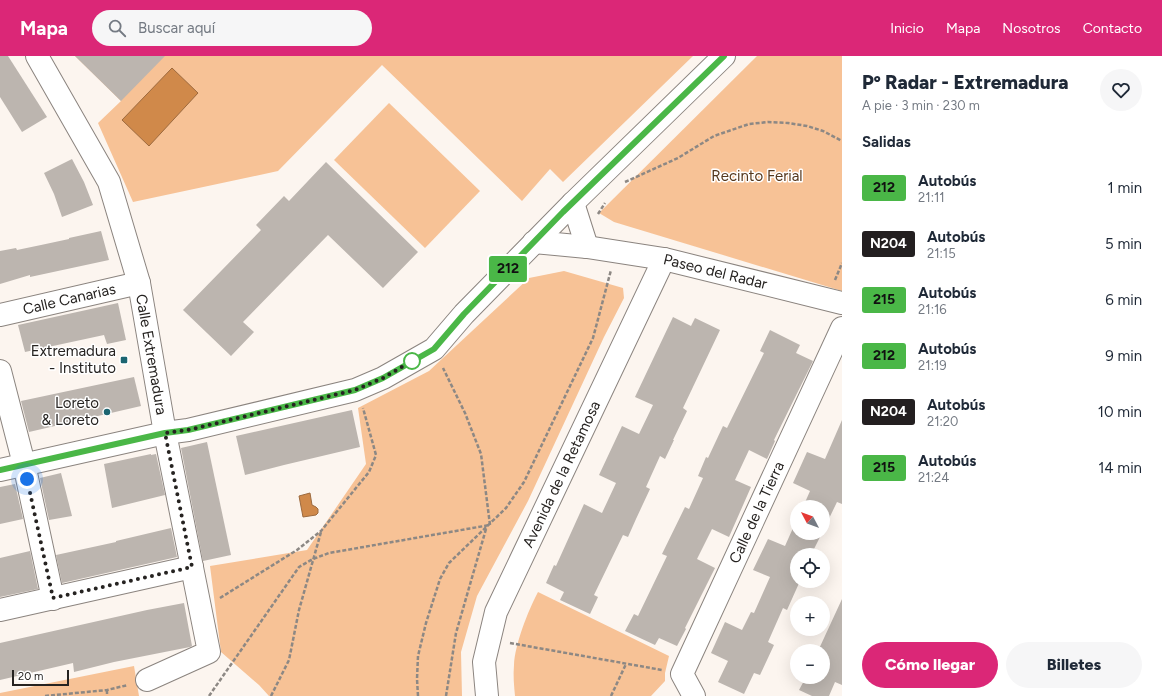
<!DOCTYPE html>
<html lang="es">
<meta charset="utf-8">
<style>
body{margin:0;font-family:Figtree,sans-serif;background:#f6f6f7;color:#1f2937;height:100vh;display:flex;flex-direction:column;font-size:15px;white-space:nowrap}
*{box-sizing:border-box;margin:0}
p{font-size:13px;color:#747a83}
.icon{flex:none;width:22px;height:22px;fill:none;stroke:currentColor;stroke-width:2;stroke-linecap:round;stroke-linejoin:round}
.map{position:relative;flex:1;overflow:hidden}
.sheet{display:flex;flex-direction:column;background:#fff;width:320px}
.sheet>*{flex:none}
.badge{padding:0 8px;border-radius:3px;font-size:14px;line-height:26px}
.needle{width:26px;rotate:311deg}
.buttons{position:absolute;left:790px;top:444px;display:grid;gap:8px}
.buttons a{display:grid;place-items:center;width:40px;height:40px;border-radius:50%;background:#fff;box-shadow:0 4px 16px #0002;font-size:20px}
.scale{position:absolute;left:12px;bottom:10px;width:57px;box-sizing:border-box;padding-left:4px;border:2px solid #262321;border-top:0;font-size:11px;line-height:14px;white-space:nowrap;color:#262321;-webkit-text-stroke:3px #fff;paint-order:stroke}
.you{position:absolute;width:20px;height:20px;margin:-10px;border:3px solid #fff;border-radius:50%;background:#1a73e8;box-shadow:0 0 0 6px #1a73e833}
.map>.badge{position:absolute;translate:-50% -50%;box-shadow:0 0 0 2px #fff}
h2{padding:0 20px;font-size:15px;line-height:36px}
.round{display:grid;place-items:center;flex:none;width:42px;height:42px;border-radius:21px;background:#f6f6f7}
.overview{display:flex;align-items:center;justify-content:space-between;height:68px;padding:0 20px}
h1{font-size:19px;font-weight:800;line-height:30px}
.button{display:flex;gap:8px;margin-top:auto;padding:8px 20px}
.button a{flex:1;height:46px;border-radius:24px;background:#db2777;color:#fff;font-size:16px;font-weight:800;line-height:46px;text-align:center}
.button a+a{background:#f6f6f7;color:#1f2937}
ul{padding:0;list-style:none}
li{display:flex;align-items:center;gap:12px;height:56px;padding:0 20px}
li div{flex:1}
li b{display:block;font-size:15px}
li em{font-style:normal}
li .badge{min-width:44px;font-weight:700;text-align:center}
header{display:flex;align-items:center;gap:24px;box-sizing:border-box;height:56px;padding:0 20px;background:#db2777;color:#fff}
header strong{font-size:19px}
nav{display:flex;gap:22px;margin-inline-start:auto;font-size:14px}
.search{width:280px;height:36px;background:#f6f6f7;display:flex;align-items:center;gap:10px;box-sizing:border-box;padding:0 14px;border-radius:22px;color:#747a83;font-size:15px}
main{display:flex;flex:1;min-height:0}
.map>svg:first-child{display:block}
.green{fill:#f7c296}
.water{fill:#d0894a;stroke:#9d6a3e}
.building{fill:#bcb5af}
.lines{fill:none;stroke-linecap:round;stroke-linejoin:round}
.minor-casing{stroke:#8b847f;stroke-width:24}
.path{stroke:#8d8884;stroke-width:2.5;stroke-dasharray:4 2;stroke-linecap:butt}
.minor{stroke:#fff;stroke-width:22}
.line-casing{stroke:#fff;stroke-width:9}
.line{stroke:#4ab747;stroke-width:6}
.walk{stroke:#262321;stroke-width:4;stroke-dasharray:0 7.2}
.poi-dot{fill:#1b6571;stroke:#fff;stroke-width:1.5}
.stop-dot{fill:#fff;stroke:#4ab747;stroke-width:2}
.labels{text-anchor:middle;stroke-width:3;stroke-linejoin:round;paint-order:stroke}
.park-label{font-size:15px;fill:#55371c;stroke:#fff}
.street-label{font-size:15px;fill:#262321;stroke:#fff}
.poi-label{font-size:15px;fill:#262321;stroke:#fff;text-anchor:end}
</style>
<header>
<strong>Mapa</strong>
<div class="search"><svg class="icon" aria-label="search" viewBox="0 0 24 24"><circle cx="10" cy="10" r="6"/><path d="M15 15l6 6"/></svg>Buscar aquí</div>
<nav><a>Inicio</a><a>Mapa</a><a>Nosotros</a><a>Contacto</a></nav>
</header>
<main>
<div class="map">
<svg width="842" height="640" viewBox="0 0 842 640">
<rect width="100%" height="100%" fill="#fcf5ef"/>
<g class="green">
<path d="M75 0H693L563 126 550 113 522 145 382 9 278 115 133 146 98 67 121 45Z"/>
<path d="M757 0H842V235L614 166 599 157Z"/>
<path d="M389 47 480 135 425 192 334 104Z"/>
<path d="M564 215 623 232 624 242 604 281 528 445 477 540 461 596 462 640H269L259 629 221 596 210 510 307 494 366 408 358 352 429 315 529 222Z"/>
<path d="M538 536 669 600 665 617V625L651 640H515C514 630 513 619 514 609 515 588 528 555 538 536Z"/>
<path d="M134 610 139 640H0V637Z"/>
</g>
<g class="water">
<path d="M172 12 198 37 149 90 122 64Z"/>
<path d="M310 437 312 449 316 451 318 453V457L316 459 303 461 299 440Z"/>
</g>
<g class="building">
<path d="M0 0H8L47 61 22 76 0 41Z"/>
<path d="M75 0H165L121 45Z"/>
<path d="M72 103 84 126 93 149 62 161 54 138 44 117Z"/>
<path d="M326 106 418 196 383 232 328 179 243 266 254 276 231 300 183 254 261 174 256 169 284 140 289 145Z"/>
<path d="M101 175 109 204 30 221V219L0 228V195L16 192 17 194 41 189 69 183V182Z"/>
<path d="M118 247 126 284 107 288 104 279 25 296 18 269Z"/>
<path d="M673 261 691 270 695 262 720 274 683 352 687 355 673 384H674L665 403 660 400 646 431 650 433 636 463 628 481 623 479 594 539 598 541 590 558 560 544 564 536 546 527 554 509 556 510 584 448 602 457 616 427 599 419 622 370 639 378 653 349 635 341Z"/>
<path d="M770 274 800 289 796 297 813 305 774 384 775 385 767 403 749 394 735 424 751 431 729 481 712 473 697 503 715 512 685 572 686 573 677 590 659 582 655 589 625 575 634 558 638 560 667 500 662 498 685 451 689 453 703 422 698 420 706 401 708 402 723 370 727 372 764 297 760 295Z"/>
<path d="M134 321 141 350 29 376 21 345Z"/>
<path d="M352 354 360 391 284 409 245 419 236 380Z"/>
<path d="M842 364V448L837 446 823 475V451H803L810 435 793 427 807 396 825 403Z"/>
<path d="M207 386 231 499 203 505 181 392Z"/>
<path d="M151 398V399L156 398 165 439 112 452 104 408Z"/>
<path d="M61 417 72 460 49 464 40 422Z"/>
<path d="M15 428 23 463 0 468V431Z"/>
<path d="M797 463V477H822L811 499H797V525H800L787 554 783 552 768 586 774 589 760 619 754 617 744 638 718 626 728 605 711 597 725 566 742 574 751 556 754 557 770 521 753 514 768 483 785 490Z"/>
<path d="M171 472 177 501 62 527 56 499 116 486V485Z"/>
<path d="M30 495 38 533 0 541V502Z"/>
<path d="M842 543V629L835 626 829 640H812L799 634 806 621H823V595H818Z"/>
<path d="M184 547 192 590 190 591 114 606 74 616 73 607 0 624V587L147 554Z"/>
</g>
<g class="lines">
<defs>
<g id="minor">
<path id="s1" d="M37 0 109 126 139 227 165 377 209 596 147 624"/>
<path d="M573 147 587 191"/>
<path id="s2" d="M534 186 587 191 664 203 842 247"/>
<path id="s3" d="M0 259 139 227"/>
<path d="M0 315 24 408 53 543"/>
<path d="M0 414 165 377 188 374 355 334 383 322 434 293 464 258 573 147 724 0"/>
<path d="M0 554 192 511"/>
<path id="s4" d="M487 640 484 606 496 556 664 203"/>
<path id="s5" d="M694 640 682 618 842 272"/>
</g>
</defs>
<use href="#minor" class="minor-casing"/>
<g class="path">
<path d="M625 126 678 102 714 80 749 68 768 66 788 67 807 70 823 75 842 85"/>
<path d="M598 158 605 147"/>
<path d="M835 224 842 207"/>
<path d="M220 542 297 494 321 475 369 416 376 399 363 352"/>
<path d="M510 587 662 614"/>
<path d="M107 634V640"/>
<path d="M45 640 107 634 128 629"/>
<path d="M209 640 299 511 313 503 329 497 490 469 481 398 465 357 443 312"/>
<path d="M271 640 289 604 299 554 321 476"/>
<path d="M418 640 417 623 418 600 426 567 440 523 449 507 506 452 524 426 593 282 611 214"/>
<path d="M446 640 456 577 486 473"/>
<path d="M611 640 626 608"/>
</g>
<use href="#minor" class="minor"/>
</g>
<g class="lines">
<defs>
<path id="line" d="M0 414 165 377 188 374 355 334 383 322 434 293 464 258 563 156 724 0"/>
</defs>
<use href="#line" class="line-casing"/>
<use href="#line" class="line"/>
<path class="walk" d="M27 423 53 542 192 511 165 377 188 374 355 334 383 322 412 305"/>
</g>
<g class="poi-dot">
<rect x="120" y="300" width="8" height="8" rx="2"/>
<circle cx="107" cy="356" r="4"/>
</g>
<circle class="stop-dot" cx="412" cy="305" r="8"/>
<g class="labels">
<g class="park-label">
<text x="757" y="125">Recinto Ferial</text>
</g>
<g class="street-label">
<text dy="5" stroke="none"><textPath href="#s2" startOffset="184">Paseo del Radar</textPath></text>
<text dy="5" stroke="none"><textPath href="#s3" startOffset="71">Calle Canarias</textPath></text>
<text dy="5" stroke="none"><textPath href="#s1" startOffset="323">Calle Extremadura</textPath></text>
<text dy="5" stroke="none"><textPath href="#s4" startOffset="238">Avenida de la Retamosa</textPath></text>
<text dy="5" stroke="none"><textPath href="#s5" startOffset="203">Calle de la Tierra</textPath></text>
</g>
<g class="poi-label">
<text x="116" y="300">Extremadura<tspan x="116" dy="17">- Instituto</tspan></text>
<text x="99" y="352">Loreto<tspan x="99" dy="17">&amp; Loreto</tspan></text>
</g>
</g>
</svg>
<div class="buttons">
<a><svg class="needle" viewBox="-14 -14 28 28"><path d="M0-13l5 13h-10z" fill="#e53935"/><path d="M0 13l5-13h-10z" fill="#747a83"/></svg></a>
<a><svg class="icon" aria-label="locate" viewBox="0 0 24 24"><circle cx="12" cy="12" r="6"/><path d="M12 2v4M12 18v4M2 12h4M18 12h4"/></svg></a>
<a>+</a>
<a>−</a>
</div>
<div class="scale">20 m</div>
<div class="you" style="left:27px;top:423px"></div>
<b class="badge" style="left:508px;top:213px;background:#4ab747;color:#111">212</b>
</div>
<section class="sheet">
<div class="overview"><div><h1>Pº Radar - Extremadura</h1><p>A pie · 3 min · 230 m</p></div><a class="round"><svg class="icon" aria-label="heart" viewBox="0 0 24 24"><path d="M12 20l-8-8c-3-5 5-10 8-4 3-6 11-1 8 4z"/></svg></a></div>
<h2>Salidas</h2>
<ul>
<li><span class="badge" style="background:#4ab747;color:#111">212</span><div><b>Autobús</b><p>21:11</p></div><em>1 min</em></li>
<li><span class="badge" style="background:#231f20;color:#fff">N204</span><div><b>Autobús</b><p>21:15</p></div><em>5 min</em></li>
<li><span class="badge" style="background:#4ab747;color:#111">215</span><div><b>Autobús</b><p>21:16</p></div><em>6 min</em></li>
<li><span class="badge" style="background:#4ab747;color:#111">212</span><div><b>Autobús</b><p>21:19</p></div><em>9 min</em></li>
<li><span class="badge" style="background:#231f20;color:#fff">N204</span><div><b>Autobús</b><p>21:20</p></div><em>10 min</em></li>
<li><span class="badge" style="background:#4ab747;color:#111">215</span><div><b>Autobús</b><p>21:24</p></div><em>14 min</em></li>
</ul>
<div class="button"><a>Cómo llegar</a><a>Billetes</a></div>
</section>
</main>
